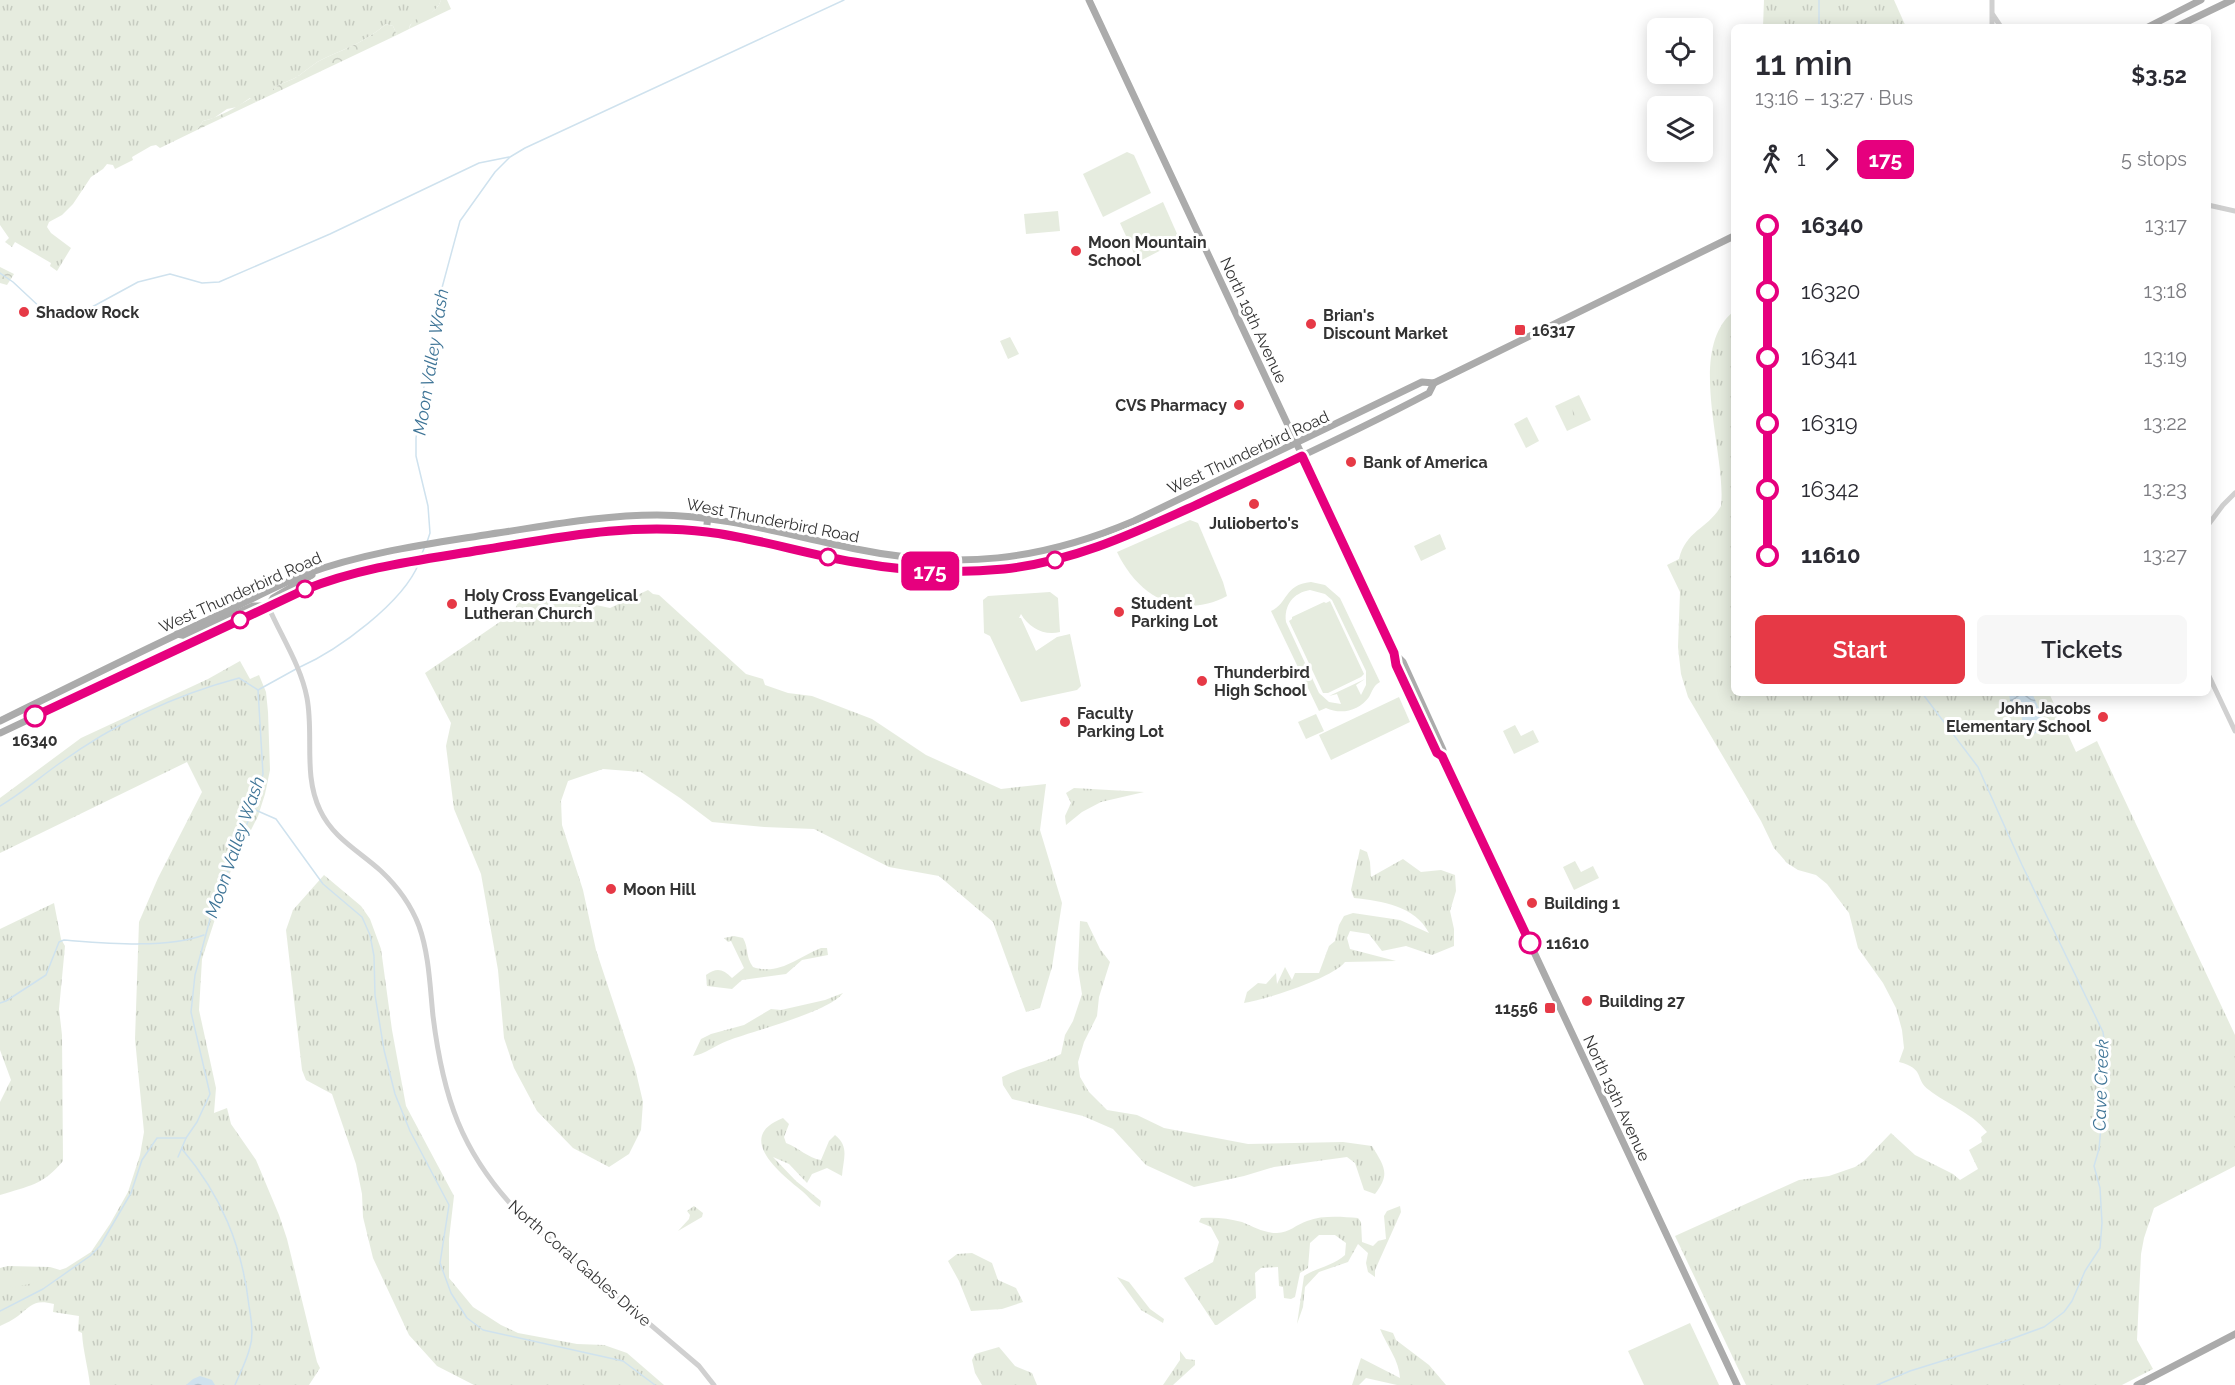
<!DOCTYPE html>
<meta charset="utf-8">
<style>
body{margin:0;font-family:Raleway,sans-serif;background:#f7f7f7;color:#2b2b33;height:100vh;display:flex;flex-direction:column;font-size:22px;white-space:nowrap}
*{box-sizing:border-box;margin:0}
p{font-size:20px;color:#7c7c81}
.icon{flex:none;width:33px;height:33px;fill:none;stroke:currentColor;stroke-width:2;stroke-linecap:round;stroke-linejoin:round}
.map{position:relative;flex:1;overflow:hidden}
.sheet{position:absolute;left:1731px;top:24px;width:480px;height:672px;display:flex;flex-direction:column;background:#fff;border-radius:9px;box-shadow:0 3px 15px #0003}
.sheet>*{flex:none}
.badge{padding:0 12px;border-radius:9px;font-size:21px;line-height:39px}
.fabs{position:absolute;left:1647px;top:18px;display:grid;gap:12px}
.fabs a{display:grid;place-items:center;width:66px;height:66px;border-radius:9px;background:#fff;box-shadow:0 3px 15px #0003;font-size:30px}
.map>.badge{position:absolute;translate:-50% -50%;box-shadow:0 0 0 3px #fff}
.legs{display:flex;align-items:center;gap:9px;height:66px;padding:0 24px;font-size:20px}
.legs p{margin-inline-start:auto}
.head{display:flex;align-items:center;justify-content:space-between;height:102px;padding:0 24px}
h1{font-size:33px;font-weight:600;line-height:45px}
.action{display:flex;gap:12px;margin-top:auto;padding:12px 24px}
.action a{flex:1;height:69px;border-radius:9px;background:#e63946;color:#fff;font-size:24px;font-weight:600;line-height:69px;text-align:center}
.action a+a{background:#f7f7f7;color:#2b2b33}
ul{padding:0 24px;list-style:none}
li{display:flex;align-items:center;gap:21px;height:66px;font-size:22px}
li i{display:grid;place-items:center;width:9px;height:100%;margin:0 8px;background:currentColor}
li i::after{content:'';width:15px;height:15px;margin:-8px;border:4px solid;border-radius:50%;background:#fff}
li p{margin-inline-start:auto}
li:first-child i{background:linear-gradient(#0000 50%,currentColor 0)}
li:last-child i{background:linear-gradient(currentColor 50%,#0000 0)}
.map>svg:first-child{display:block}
.grass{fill:url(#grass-tufts)}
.forest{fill:url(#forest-crowns)}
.garden{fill:#e6ecdf;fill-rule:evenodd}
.water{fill:url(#water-waves)}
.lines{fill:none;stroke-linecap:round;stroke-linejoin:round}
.stream{stroke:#cfe2ee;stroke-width:1.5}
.minor{stroke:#d0d0d0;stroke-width:5}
.major{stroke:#ababab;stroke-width:7}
.line-1-casing{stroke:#fff;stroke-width:14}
.line-1{stroke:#e6007e;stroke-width:9}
.poi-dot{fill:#e63946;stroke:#fff;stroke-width:2}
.stop-1-dot{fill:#fff;stroke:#e6007e;stroke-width:3}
.labels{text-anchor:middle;stroke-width:6;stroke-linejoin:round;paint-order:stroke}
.poi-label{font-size:16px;font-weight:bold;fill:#333;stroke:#fff;text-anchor:start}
.street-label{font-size:16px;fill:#333;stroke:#fff}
.stop-label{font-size:16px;font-weight:bold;fill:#333;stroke:#fff}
.water-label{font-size:18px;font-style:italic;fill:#3f7597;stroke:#fff}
</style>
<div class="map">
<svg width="2235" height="1385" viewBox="0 0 2235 1385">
<defs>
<pattern id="grass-tufts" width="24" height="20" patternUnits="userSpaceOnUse" patternTransform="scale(1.5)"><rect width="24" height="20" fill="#e6ecdf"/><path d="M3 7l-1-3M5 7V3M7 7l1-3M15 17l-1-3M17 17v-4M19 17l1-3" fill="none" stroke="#c6cbc0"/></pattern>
<pattern id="forest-crowns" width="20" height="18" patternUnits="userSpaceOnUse" patternTransform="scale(1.5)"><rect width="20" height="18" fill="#e6ecdf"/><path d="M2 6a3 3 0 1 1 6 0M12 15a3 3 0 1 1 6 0" fill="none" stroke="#c6cbc0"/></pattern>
<pattern id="water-waves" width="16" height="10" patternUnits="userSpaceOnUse" patternTransform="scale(1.5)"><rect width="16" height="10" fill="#cfe2ee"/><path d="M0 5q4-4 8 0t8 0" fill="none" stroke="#b2c2cd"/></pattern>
</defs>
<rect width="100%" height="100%" fill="#fff"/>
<g class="grass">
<path d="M0 0H441C436 15 421 16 410 25L409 29 397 35 393 26 386 24C364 43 346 48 321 60 311 65 303 74 293 79 286 82 279 84 273 89V94L256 102 250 98 237 107 227 109 214 118 203 121 197 130 160 148 156 145 151 146 132 157 133 160 115 169 113 165 107 164 103 169 91 177 73 204 62 215 49 222 47 227 51 233 71 248 57 271 50 266 51 263 15 242 12 247 5 242 9 238 0 225Z"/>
<path d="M1764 0H1894L1906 27H1763Z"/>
<path d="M1734 311V693H2049L2076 752 2097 741 2235 1035V1166L2154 1208 2144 1238 2141 1254 2137 1340 2153 1369 2122 1385H1746L1675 1236 1799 1180 1829 1176 1855 1167 1864 1161 1891 1133 1915 1155 1953 1174 1960 1180 1978 1169 1969 1150 1982 1142 1981 1137 1987 1132C1971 1112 1948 1105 1929 1090 1914 1079 1926 1069 1899 1062L1904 1048 1902 1030 1896 1008 1883 983 1858 948 1849 913 1827 884 1816 875 1798 870 1787 863 1774 848 1761 821 1688 697 1681 674 1678 647 1680 592 1667 565 1679 559C1686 530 1708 529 1721 506 1727 454 1685 350 1734 311Z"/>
<path d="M1579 395 1591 420 1567 431 1555 406Z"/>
<path d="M648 590 653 594 659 595 746 674 763 679 765 685 788 693 812 696 872 719 926 755 1001 789 1046 784 1040 830 1062 903 1052 967 1040 1008 1026 1012 993 922 939 876 889 867 814 829 764 827 712 822 680 798 641 772 603 769 568 781 561 801 562 825 583 890 596 950 635 1068 643 1102 641 1130 629 1154 609 1167 573 1148 537 1111 514 1068 504 1038 498 970 481 874 454 809 446 746 451 723 425 673 513 613 521 596 531 591 610 608Z"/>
<path d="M240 661 250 679 259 675 266 692 268 712 270 770 265 794 258 816 231 870 202 959 199 1010 216 1088 214 1113 227 1108 231 1124 256 1160 279 1215 287 1239 317 1362 320 1368 309 1385H90C88 1367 83 1351 82 1333L78 1331 79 1316 53 1312 54 1304C34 1299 32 1305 18 1316 13 1320 6 1323 0 1326V1268L8 1266 50 1267 60 1270 66 1268 91 1252 110 1224 128 1192 140 1155 144 1132 135 1039 139 922 158 878 202 792 187 762 0 853V798L81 738 208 679Z"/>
<path d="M1074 788 1144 792 1101 802 1082 812 1066 825 1065 816 1071 803 1066 793Z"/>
<path d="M1360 849 1367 852 1370 862 1371 877 1403 859 1421 872 1441 870 1455 875 1456 891 1450 911 1454 929V946L1432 955 1406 946 1382 951 1369 934 1350 931 1347 938 1350 949 1396 961 1345 962C1333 978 1265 1000 1244 1003L1247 992 1258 983 1266 984 1276 973 1277 984 1285 967 1292 980 1295 973H1319L1329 946 1335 941 1339 925 1344 916 1353 913 1400 920 1429 933C1415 906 1382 901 1354 898L1351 890Z"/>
<path d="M324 875 361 906 370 919 381 949 392 1030 406 1106 454 1196 449 1239V1278L473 1307 501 1325 518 1333 577 1344 604 1345 627 1353 664 1385H474L437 1366 409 1335 373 1258 363 1217 362 1194 356 1164 332 1094 306 1080 302 1070 286 930 293 910Z"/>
<path d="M54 903 61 939 65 946 59 1009 62 1035 63 1161C43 1185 29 1186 0 1195V1102L11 1080 0 1050V929Z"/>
<path d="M1080 921 1087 922 1100 949 1110 962 1099 997 1097 1016 1084 1042 1078 1062 1080 1077 1089 1092 1107 1110 1137 1115 1164 1128 1248 1144 1343 1142 1372 1146C1384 1166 1391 1174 1375 1194L1364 1190 1355 1163 1347 1157 1274 1167 1244 1176 1194 1187 1146 1165 1113 1129 1083 1116 1012 1099 1003 1085 1002 1077C1021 1067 1041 1064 1061 1054L1065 1035 1073 1021 1082 994 1078 969Z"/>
<path d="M734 936 743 938C749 948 745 956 753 967 779 976 798 957 821 948H827L828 955 802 960 786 974 742 980 732 989 707 986 706 975C717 967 723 969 732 978L744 968 731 941 728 942 724 938Z"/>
<path d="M843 993C829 1012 753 1031 727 1041 716 1045 705 1054 693 1056L701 1039 711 1034 744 1025 771 1009 781 1010 825 1000Z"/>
<path d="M783 1118 789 1124 784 1137 786 1143C799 1148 808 1158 821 1160L829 1141 835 1135C850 1147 843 1159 842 1176L827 1168 812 1174 807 1183 789 1164 773 1157 796 1181 821 1201 820 1207C813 1203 808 1196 802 1191 780 1173 734 1137 783 1118Z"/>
<path d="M694 1206 703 1213 702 1217 678 1231 689 1219 690 1215 687 1211Z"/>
<path d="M1400 1206 1401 1212 1375 1270V1277L1368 1272 1366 1263 1368 1253 1358 1244 1348 1262 1319 1272 1305 1287 1303 1307 1297 1324 1304 1276C1316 1268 1335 1265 1345 1255L1346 1243 1335 1235H1319L1310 1243 1308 1268 1300 1273 1295 1297 1291 1299 1284 1298 1283 1287 1279 1286 1278 1267 1261 1268 1255 1273 1256 1298 1217 1325H1215L1184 1278 1213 1262 1219 1242 1211 1227 1199 1222 1201 1218C1215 1217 1228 1218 1242 1222 1254 1227 1264 1233 1277 1233 1289 1233 1297 1224 1307 1221 1323 1215 1342 1217 1358 1218L1361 1222 1362 1242 1373 1246 1378 1241 1386 1239 1384 1216 1387 1211Z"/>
<path d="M972 1253 992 1263 998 1280 1016 1288 1023 1302 1002 1309 971 1311 959 1281 948 1261 957 1254Z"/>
<path d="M1117 1277 1129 1282 1150 1309 1164 1319 1163 1323 1141 1310Z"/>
<path d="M1380 1329 1393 1333 1396 1340 1429 1365 1446 1385H1397L1366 1378 1359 1385H1352L1361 1358 1400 1378C1399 1360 1387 1346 1380 1329Z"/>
<path d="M999 1347 1015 1366 1032 1373 1037 1385H982L975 1373 972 1360 975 1354Z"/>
<path d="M1180 1351 1186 1359 1195 1360V1365L1173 1385H1163L1180 1360Z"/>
</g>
<g class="forest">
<path d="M441 0H447L451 9 409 29C414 12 435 19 441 0Z"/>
<path d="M386 24 393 26 397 35 273 94V89C279 84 286 82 293 79 303 74 311 65 321 60 346 48 364 43 386 24Z"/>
<path d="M251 98 256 102 197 130 203 121C220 117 236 107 251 98Z"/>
<path d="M0 267 14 274 7 285 0 283Z"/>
</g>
<g class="garden">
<path d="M1127 152 1134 155 1151 193 1103 217 1083 174Z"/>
<path d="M1163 202 1178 236 1175 243 1138 262 1120 223Z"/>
<path d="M1058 211 1060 231 1026 234 1024 214Z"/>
<path d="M1010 337 1019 354 1008 359 1000 341Z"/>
<path d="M1580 398 1589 418 1579 423 1569 403Z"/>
<path d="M1568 403 1577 423 1567 428 1557 408Z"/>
<path d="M1527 417 1539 441 1526 448 1514 424Z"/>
<path d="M1190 520 1198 523 1223 582 1227 596C1179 621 1138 596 1117 552Z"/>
<path d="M1440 534 1446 549 1421 561 1414 546Z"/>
<path d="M1311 582 1325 585 1340 598 1380 682C1373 686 1373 690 1369 697 1359 711 1341 715 1326 708L1319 711 1271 611C1289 603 1283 585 1311 582ZM1310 590 1325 594 1332 600 1366 671V685L1361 695 1356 685 1365 679 1329 696 1337 694 1341 704 1329 702 1319 693 1286 622C1284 605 1293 593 1310 590Z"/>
<path d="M1050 592 1058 598 1060 632C1044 636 1029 628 1021 614L1019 618H1021L1036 651 1057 637 1070 634 1081 686 1077 690 1021 702 990 636 984 633 983 600 988 596Z"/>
<path d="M1330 601 1364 674 1361 677 1328 693H1323L1289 621 1292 619V617L1324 602 1326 603Z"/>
<path d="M1399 697 1410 722 1331 760 1319 735Z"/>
<path d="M1316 714 1324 731 1306 739 1298 722Z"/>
<path d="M1515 725 1521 736 1533 730 1539 742 1514 754 1503 731Z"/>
<path d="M1575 861 1581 872 1593 866 1599 878 1574 890 1563 867Z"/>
<path d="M35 1269 38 1282 11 1288 8 1275Z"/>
<path d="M1690 1323 1719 1385H1644L1628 1351Z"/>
</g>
<g class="water">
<path d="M2009 693H2032L2046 724 2043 731 2033 734 2024 729C2020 717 2025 706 2010 701Z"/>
<path d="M200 1376 212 1380 215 1385H186L193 1379Z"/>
</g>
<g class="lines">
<g class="stream">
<path d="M1819 27V0"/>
<path d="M0 273 13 282 43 310"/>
<path d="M58 318 81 313 138 282 170 274 202 283 219 282 330 234 479 163 509 157"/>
<path d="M427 542 430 533 428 506 416 456V438L436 310 460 221 495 172 510 157 525 148 844 0"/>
<path d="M421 556 425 546"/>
<path d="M300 667C338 650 403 603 419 563"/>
<path d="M0 806C21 794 40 777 60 763 114 724 175 695 239 678L258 690"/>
<path d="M253 809 276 819 323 884 362 917 370 935 374 956 375 995 384 1050 395 1094 410 1131 449 1205 440 1263 451 1293 467 1318 483 1330 623 1361 655 1385"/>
<path d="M0 1003 6 1001 46 975 59 942 64 940C104 943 166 949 204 935"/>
<path d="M182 1149C221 1195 242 1245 249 1306 251 1318 254 1335 250 1347 247 1360 240 1373 235 1385"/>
<path d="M178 1157 186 1138 197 1122 210 1094 191 1012 195 975 213 908 253 809 263 774 258 690 296 669"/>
<path d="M0 1311 43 1289 90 1256 100 1246 131 1193 142 1160 157 1138H186"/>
<path d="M1877 1385 1910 1371 2003 1342 2044 1327 2064 1312 2072 1301 2085 1271 2100 1248 2102 1223 2100 1188 2094 1166 2099 1149 2102 1115 2103 1089 2099 1061 2106 1053 2103 1032 2022 865 1978 767 1922 693"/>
</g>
<g class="minor">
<path d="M1993 15 2001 27"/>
<path d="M1992 27V0"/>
<path d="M2208 205 2235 211"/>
<path d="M2208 525 2223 505 2235 493"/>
<path d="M268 606C281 636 301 666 307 698 314 735 303 775 320 810 333 838 359 851 381 871 397 886 411 905 419 926 429 954 430 987 433 1016 443 1097 461 1152 518 1212L699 1366 714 1385"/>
<path d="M2208 674 2235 731"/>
</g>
<g class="major">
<path d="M1089 0 1346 549 1437 753 1442 756 1737 1385"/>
<path d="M2148 27 2201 0"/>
<path d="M2176 27 2232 0"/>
<path d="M706 532 709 509"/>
<path d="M177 634 187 636 253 606H268L273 598 312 575"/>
<path d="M1395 654 1403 662 1443 750 1442 756"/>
<path d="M0 721C75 684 149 647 225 612 252 599 278 585 306 574 366 552 429 544 491 534 546 526 601 515 657 515 724 515 790 536 856 549 957 570 1040 561 1134 521L1422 382 1434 383 1734 236"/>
<path d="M0 733 305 589C364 566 426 558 489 549 560 538 632 523 705 532 755 538 804 553 855 562 897 570 940 574 983 571 1072 565 1143 529 1222 493 1292 461 1361 429 1429 393L1434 383"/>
<path d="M2137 1385 2235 1334"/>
</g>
</g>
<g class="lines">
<defs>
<path id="line-1" d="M35 716 304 590C361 567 421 560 481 550 556 538 631 522 707 532 757 538 805 554 854 562 903 571 954 574 1004 569 1072 562 1132 534 1194 506 1230 489 1267 473 1302 456L1394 653 1396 665 1437 753 1442 756 1530 943"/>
</defs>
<use href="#line-1" class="line-1-casing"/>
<use href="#line-1" class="line-1"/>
</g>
<g class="poi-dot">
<circle cx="1076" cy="251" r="6"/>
<circle cx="24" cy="312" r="6"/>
<circle cx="1311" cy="324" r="6"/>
<rect x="1514" y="324" width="12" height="12" rx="3"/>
<circle cx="1239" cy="405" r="6"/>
<circle cx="1351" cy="462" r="6"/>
<circle cx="1254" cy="504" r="6"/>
<circle cx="452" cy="604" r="6"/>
<circle cx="1119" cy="612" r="6"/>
<circle cx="1202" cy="681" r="6"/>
<circle cx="2103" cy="717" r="6"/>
<circle cx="1065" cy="722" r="6"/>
<circle cx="611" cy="889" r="6"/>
<circle cx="1532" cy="903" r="6"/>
<circle cx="1587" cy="1001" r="6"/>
<rect x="1544" y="1002" width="12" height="12" rx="3"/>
</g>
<g class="stop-1-dot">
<circle cx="828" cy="557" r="8"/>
<circle cx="1055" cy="560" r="8"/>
<circle cx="305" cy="589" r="8"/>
<circle cx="240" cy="620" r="8"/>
<circle cx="35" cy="716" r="10"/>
<circle cx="1530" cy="943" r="10"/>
</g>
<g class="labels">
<g class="poi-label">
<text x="1088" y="248">Moon Mountain<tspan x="1088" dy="18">School</tspan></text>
<text x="36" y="318">Shadow Rock</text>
<text x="1323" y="321">Brian's<tspan x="1323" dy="18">Discount Market</tspan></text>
<text x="1532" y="336">16317</text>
<text x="1227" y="411" text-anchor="end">CVS Pharmacy</text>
<text x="1363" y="468">Bank of America</text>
<text x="1254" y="529" text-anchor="middle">Julioberto's</text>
<text x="464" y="601">Holy Cross Evangelical<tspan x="464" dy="18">Lutheran Church</tspan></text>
<text x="1131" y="609">Student<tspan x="1131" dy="18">Parking Lot</tspan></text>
<text x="1214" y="678">Thunderbird<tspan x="1214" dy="18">High School</tspan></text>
<text x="2091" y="714" text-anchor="end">John Jacobs<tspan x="2091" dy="18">Elementary School</tspan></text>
<text x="1077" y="719">Faculty<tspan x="1077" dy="18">Parking Lot</tspan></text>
<text x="623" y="895">Moon Hill</text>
<text x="1544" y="909">Building 1</text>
<text x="1599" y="1007">Building 27</text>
<text x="1538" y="1014" text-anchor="end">11556</text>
</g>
<g class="street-label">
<text transform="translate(1254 320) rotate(65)" y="6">North 19th Avenue</text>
<text transform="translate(1248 452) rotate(-25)" y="6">West Thunderbird Road</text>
<text transform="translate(773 520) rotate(11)" y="6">West Thunderbird Road</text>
<text transform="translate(240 592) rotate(-24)" y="6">West Thunderbird Road</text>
<text transform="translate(1617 1098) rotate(65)" y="6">North 19th Avenue</text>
<text transform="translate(580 1263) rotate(41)" y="6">North Coral Gables Drive</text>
</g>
<g class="stop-label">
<text x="35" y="746">16340</text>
<text x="1546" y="949" text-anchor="start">11610</text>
</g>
<g class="water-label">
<text transform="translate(431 362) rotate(-81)" y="6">Moon Valley Wash</text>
<text transform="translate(235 847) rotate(-71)" y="6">Moon Valley Wash</text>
<text transform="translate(2101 1085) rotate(-88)" y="6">Cave Creek</text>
</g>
</g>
</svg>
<div class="fabs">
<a><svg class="icon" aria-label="locate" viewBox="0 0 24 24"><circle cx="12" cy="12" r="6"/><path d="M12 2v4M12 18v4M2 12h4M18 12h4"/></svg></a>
<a><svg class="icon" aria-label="layers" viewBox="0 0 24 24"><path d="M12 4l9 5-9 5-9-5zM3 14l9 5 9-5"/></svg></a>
</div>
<b class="badge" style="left:930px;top:571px;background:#e6007e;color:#fff">175</b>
<section class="sheet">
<div class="head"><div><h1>11 min</h1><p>13:16 – 13:27 · Bus</p></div><b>$3.52</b></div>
<div class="legs"><svg class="icon" aria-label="walk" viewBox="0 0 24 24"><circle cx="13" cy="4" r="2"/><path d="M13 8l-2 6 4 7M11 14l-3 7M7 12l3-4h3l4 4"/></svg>1<svg class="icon" aria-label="forward" viewBox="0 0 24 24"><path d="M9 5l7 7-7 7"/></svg><b class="badge" style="background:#e6007e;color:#fff">175</b><p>5 stops</p></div>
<ul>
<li><i style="color:#e6007e"></i><b>16340</b><p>13:17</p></li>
<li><i style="color:#e6007e"></i><span>16320</span><p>13:18</p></li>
<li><i style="color:#e6007e"></i><span>16341</span><p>13:19</p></li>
<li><i style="color:#e6007e"></i><span>16319</span><p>13:22</p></li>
<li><i style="color:#e6007e"></i><span>16342</span><p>13:23</p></li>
<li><i style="color:#e6007e"></i><b>11610</b><p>13:27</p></li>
</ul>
<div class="action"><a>Start</a><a>Tickets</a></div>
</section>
</div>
